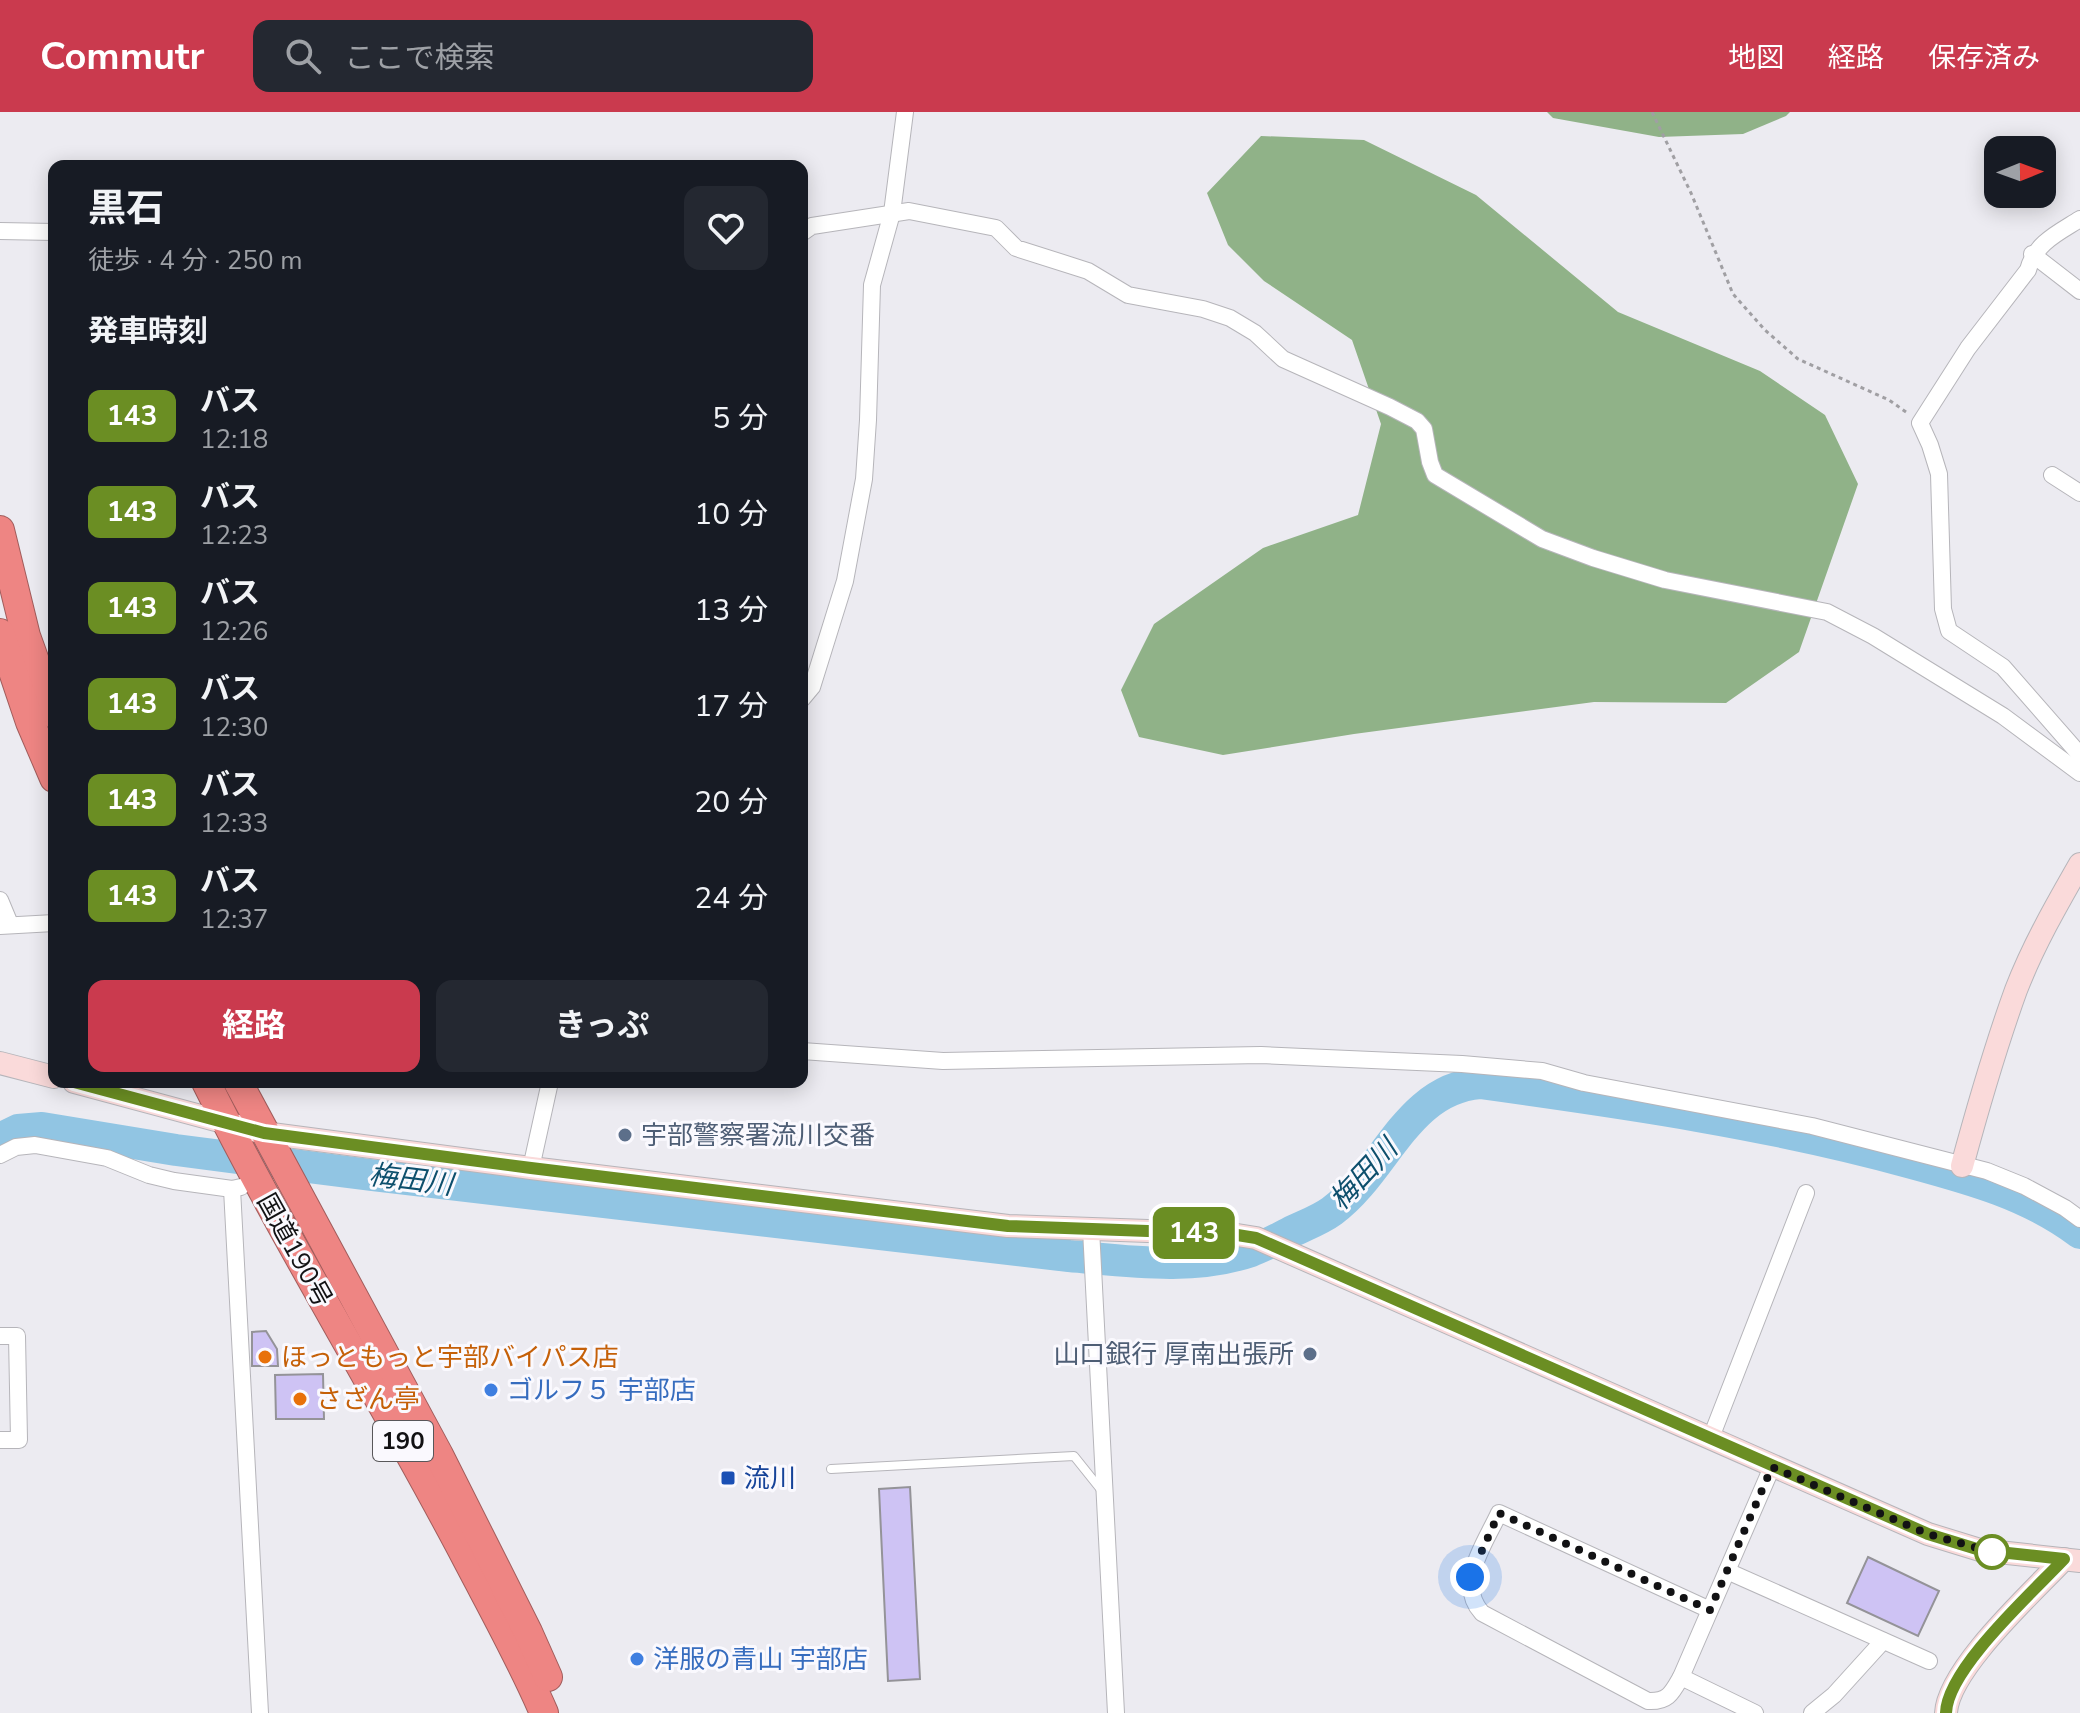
<!DOCTYPE html>
<html lang="ja">
<meta charset="utf-8">
<style>
body{margin:0;font-family:"Nunito Sans","Noto Sans JP",sans-serif;background:#242831;color:#f1f3f6;height:100vh;display:flex;flex-direction:column;font-size:30px;white-space:nowrap}
*{box-sizing:border-box;margin:0}
p{font-size:26px;color:#9ea1a6}
.icon{flex:none;width:44px;height:44px;fill:none;stroke:currentColor;stroke-width:2;stroke-linecap:round;stroke-linejoin:round}
.map{position:relative;flex:1;overflow:hidden}
.sheet{position:absolute;left:48px;top:48px;width:760px;height:928px;display:flex;flex-direction:column;background:#171b24;border-radius:16px;box-shadow:0 4px 20px #0003}
.sheet>*{flex:none}
.badge{padding:0 16px;border-radius:12px;font-size:28px;line-height:52px}
.needle{width:52px;rotate:89deg}
.fabs{position:absolute;left:1984px;top:24px;display:grid;gap:16px}
.fabs a{display:grid;place-items:center;width:72px;height:72px;border-radius:16px;background:#171b24;box-shadow:0 4px 20px #0003;font-size:40px}
.you{position:absolute;width:40px;height:40px;margin:-20px;border:6px solid #fff;border-radius:50%;background:#1a73e8;box-shadow:0 0 0 12px #1a73e833}
.map>.badge{position:absolute;translate:-50% -50%;box-shadow:0 0 0 4px #fff}
h2{padding:0 40px;font-size:30px;line-height:72px}
.round{display:grid;place-items:center;flex:none;width:84px;height:84px;border-radius:16px;background:#242831}
.summary{display:flex;align-items:center;justify-content:space-between;height:136px;padding:0 40px}
h1{font-size:38px;font-weight:700;line-height:60px}
.button{display:flex;gap:16px;margin-top:auto;padding:16px 40px}
.button a{flex:1;height:92px;border-radius:16px;background:#ca3a4e;color:#fff;font-size:32px;font-weight:700;line-height:92px;text-align:center}
.button a+a{background:#242831;color:#f1f3f6}
ul{padding:0;list-style:none}
li{display:flex;align-items:center;gap:24px;height:96px;padding:0 40px}
li div{flex:1}
li b{display:block;font-size:30px}
li em{font-style:normal}
li .badge{min-width:88px;font-weight:700;text-align:center}
header{display:flex;align-items:center;gap:48px;box-sizing:border-box;height:112px;padding:0 40px;background:#ca3a4e;color:#fff}
header strong{font-size:38px}
nav{display:flex;gap:44px;margin-inline-start:auto;font-size:28px}
.search{width:560px;height:72px;background:#242831;display:flex;align-items:center;gap:20px;box-sizing:border-box;padding:0 28px;border-radius:16px;color:#9ea1a6;font-size:30px}
.map>svg:first-child{display:block}
.forest{fill:#90b288}
.lines{fill:none;stroke-linecap:round;stroke-linejoin:round}
.river{stroke:#91c5e3;stroke-width:32}
.building{fill:#cec3f4;stroke:#949398;stroke-width:2}
.lane-casing{stroke:#b6b5ba;stroke-width:10}
.street-casing{stroke:#b6b5ba;stroke-width:18}
.secondary-casing{stroke:#b6b5ba;stroke-width:24}
.highway-casing{stroke:#a15d5c;stroke-width:30}
.path{stroke:#a09fa3;stroke-width:3;stroke-dasharray:4 4;stroke-linecap:butt}
.lane{stroke:#fff;stroke-width:8}
.street{stroke:#fff;stroke-width:16}
.secondary{stroke:#fadada;stroke-width:22}
.highway{stroke:#ee8583;stroke-width:28}
.line-casing{stroke:#fff;stroke-width:18}
.line{stroke:#6b8e23;stroke-width:12}
.walk{stroke:#121214;stroke-width:8;stroke-dasharray:0 14.4}
.service-dot{fill:#5c6f8a;stroke:#faf9fe;stroke-width:3}
.food-dot{fill:#e8710a;stroke:#faf9fe;stroke-width:3}
.shop-dot{fill:#3f7fe0;stroke:#faf9fe;stroke-width:3}
.transit-dot{fill:#1a4fb4;stroke:#faf9fe;stroke-width:3}
.stop-dot{fill:#fff;stroke:#6b8e23;stroke-width:4}
.labels{text-anchor:middle;stroke-width:6;stroke-linejoin:round;paint-order:stroke}
.shield{fill:#faf9fe;stroke:#58575a;stroke-width:2}
.shield-label{font-size:24px;font-weight:bold;fill:#121214}
.service-label{font-size:26px;fill:#4e5e75;stroke:#faf9fe;text-anchor:start}
.street-label{font-size:26px;fill:#121214;stroke:#faf9fe}
.food-label{font-size:26px;fill:#c56008;stroke:#faf9fe;text-anchor:start}
.shop-label{font-size:26px;fill:#366cbe;stroke:#faf9fe;text-anchor:start}
.transit-label{font-size:26px;fill:#164399;stroke:#faf9fe;text-anchor:start}
.water-label{font-size:28px;font-style:italic;fill:#0d4f6d;stroke:#faf9fe}
</style>
<header>
<strong>Commutr</strong>
<div class="search"><svg class="icon" aria-label="search" viewBox="0 0 24 24"><circle cx="10" cy="10" r="6"/><path d="M15 15l6 6"/></svg>ここで検索</div>
<nav><a>地図</a><a>経路</a><a>保存済み</a></nav>
</header>
<div class="map">
<svg width="2080" height="1601" viewBox="0 0 2080 1601">
<rect width="100%" height="100%" fill="#ecebf1"/>
<g class="forest">
<path d="M1547 0H1790L1786 4 1743 22 1659 25 1553 6Z"/>
<path d="M1261 24 1364 28 1476 83 1618 200 1760 259 1825 303 1858 372 1799 540 1726 591 1594 590 1354 622 1223 643 1139 625 1121 578 1154 512 1263 436 1358 403 1381 312 1352 228 1264 169 1228 133 1207 81Z"/>
</g>
<g class="lines">
<path class="river" d="M0 1027 18 1018 42 1016 176 1038 371 1063 1069 1144C1128 1149 1193 1159 1251 1139 1264 1134 1277 1127 1289 1121 1303 1114 1320 1108 1332 1099 1386 1059 1406 977 1480 971 1625 991 1771 1012 1912 1051 1971 1067 2030 1083 2080 1121"/>
</g>
<g class="building">
<path d="M266 1219 277 1237 278 1254H252V1220Z"/>
<path d="M323 1262 324 1307H276L275 1263Z"/>
<path d="M910 1375 920 1567 888 1569 879 1377Z"/>
<path d="M1868 1445 1939 1479 1918 1524 1847 1491Z"/>
</g>
<g class="lines">
<defs>
<path id="lane" d="M831 1357 1074 1344 1102 1379"/>
<g id="street">
<path d="M2080 107C2058 121 2035 131 2028 158L1968 236 1920 311 1930 333 1939 362 1943 497 1949 519 2003 555 2080 643"/>
<path d="M0 119 54 120"/>
<path d="M802 121 812 114 909 99 996 116 1016 136 1088 159 1128 183 1203 197 1230 206 1255 221 1283 247 1390 295 1417 309 1424 317 1430 350 1435 363 1542 427 1593 446 1665 468 1827 500 1873 524 2003 604 2080 661"/>
<path d="M2032 142 2080 179"/>
<path d="M2052 363 2080 381"/>
<path d="M802 587 812 575 845 469 864 367 868 308 872 173 892 101 905 0"/>
<path d="M0 788 10 812"/>
<path d="M0 814 54 811"/>
<path d="M802 939 943 949 1261 943 1462 952 1542 959 1584 971 1812 1014 1987 1059 2024 1074 2065 1096 2080 1107"/>
<path d="M0 1043 16 1035 35 1033 107 1046 149 1063 174 1069 232 1077 241 1075"/>
<path d="M531 1056 550 970"/>
<path d="M232 1077 260 1601"/>
<path d="M1091 1117 1116 1601"/>
<path d="M0 1224H17L19 1328H0"/>
<path d="M1710 1328 1806 1081"/>
<path d="M1727 1459 1929 1549"/>
<path d="M1710 1498 1499 1401C1485 1432 1455 1471 1482 1501L1648 1589C1668 1590 1672 1581 1681 1565L1772 1355"/>
<path d="M1681 1565 1755 1601"/>
<path d="M1812 1601 1834 1583 1883 1529"/>
</g>
<g id="secondary">
<path d="M0 951 54 965"/>
<path d="M74 970 264 1021 531 1056 1008 1114 1231 1122 1256 1126 1928 1422 1980 1438 2080 1449"/>
<path d="M1962 1054C1978 995 1995 936 2016 878 2033 834 2057 792 2080 752"/>
<path d="M1946 1601C1948 1557 2033 1480 2064 1447"/>
</g>
<g id="highway">
<path d="M0 418 26 524 54 602"/>
<path d="M0 521 30 610 54 666"/>
<path d="M206 970C285 1129 379 1281 462 1438 490 1492 520 1545 544 1601"/>
<path d="M238 970 439 1343 528 1520 548 1565"/>
</g>
</defs>
<use href="#lane" class="lane-casing"/>
<use href="#street" class="street-casing"/>
<use href="#secondary" class="secondary-casing"/>
<use href="#highway" class="highway-casing"/>
<path class="path" d="M1652 0 1691 81 1733 182 1765 218 1798 247 1889 288 1906 300"/>
<use href="#lane" class="lane"/>
<use href="#street" class="street"/>
<use href="#secondary" class="secondary"/>
<use href="#highway" class="highway"/>
</g>
<g class="lines">
<defs>
<path id="line" d="M74 970 264 1021 531 1056 1008 1114 1231 1122 1256 1126 1928 1422 1980 1438 2064 1447C2033 1480 1947 1557 1946 1601"/>
</defs>
<use href="#line" class="line-casing"/>
<use href="#line" class="line"/>
<path class="walk" d="M1470 1465 1499 1401 1710 1498 1772 1355 1928 1422 1992 1440"/>
</g>
<g class="service-dot">
<circle cx="625" cy="1023" r="8"/>
<circle cx="1310" cy="1242" r="8"/>
</g>
<g class="food-dot">
<circle cx="265" cy="1245" r="8"/>
<circle cx="300" cy="1287" r="8"/>
</g>
<g class="shop-dot">
<circle cx="491" cy="1278" r="8"/>
<circle cx="637" cy="1547" r="8"/>
</g>
<rect class="transit-dot" x="720" y="1358" width="16" height="16" rx="4"/>
<circle class="stop-dot" cx="1992" cy="1440" r="16"/>
<g class="labels">
<rect class="shield" x="373" y="1309" width="60" height="40" rx="6"/>
<g class="shield-label">
<text x="403" y="1337">190</text>
</g>
<g class="service-label">
<text x="641" y="1032">宇部警察署流川交番</text>
<text x="1294" y="1251" text-anchor="end">山口銀行 厚南出張所</text>
</g>
<g class="street-label">
<text transform="translate(295 1138) rotate(61)" y="9">国道190号</text>
</g>
<g class="food-label">
<text x="281" y="1254">ほっともっと宇部バイパス店</text>
<text x="316" y="1296">さざん亭</text>
</g>
<g class="shop-label">
<text x="507" y="1287">ゴルフ５ 宇部店</text>
<text x="653" y="1556">洋服の青山 宇部店</text>
</g>
<g class="transit-label">
<text x="744" y="1375">流川</text>
</g>
<g class="water-label">
<text transform="translate(1363 1062) rotate(-47)" y="10">梅田川</text>
<text transform="translate(411 1067) rotate(7)" y="10">梅田川</text>
</g>
</g>
</svg>
<div class="fabs">
<a><svg class="needle" viewBox="-14 -14 28 28"><path d="M0-13l5 13h-10z" fill="#e53935"/><path d="M0 13l5-13h-10z" fill="#9ea1a6"/></svg></a>
</div>
<div class="you" style="left:1470px;top:1465px"></div>
<b class="badge" style="left:1194px;top:1121px;background:#6b8e23;color:#fff">143</b>
<section class="sheet">
<div class="summary"><div><h1>黒石</h1><p>徒歩 · 4 分 · 250 m</p></div><a class="round"><svg class="icon" aria-label="heart" viewBox="0 0 24 24"><path d="M12 20l-8-8c-3-5 5-10 8-4 3-6 11-1 8 4z"/></svg></a></div>
<h2>発車時刻</h2>
<ul>
<li><span class="badge" style="background:#6b8e23;color:#fff">143</span><div><b>バス</b><p>12:18</p></div><em>5 分</em></li>
<li><span class="badge" style="background:#6b8e23;color:#fff">143</span><div><b>バス</b><p>12:23</p></div><em>10 分</em></li>
<li><span class="badge" style="background:#6b8e23;color:#fff">143</span><div><b>バス</b><p>12:26</p></div><em>13 分</em></li>
<li><span class="badge" style="background:#6b8e23;color:#fff">143</span><div><b>バス</b><p>12:30</p></div><em>17 分</em></li>
<li><span class="badge" style="background:#6b8e23;color:#fff">143</span><div><b>バス</b><p>12:33</p></div><em>20 分</em></li>
<li><span class="badge" style="background:#6b8e23;color:#fff">143</span><div><b>バス</b><p>12:37</p></div><em>24 分</em></li>
</ul>
<div class="button"><a>経路</a><a>きっぷ</a></div>
</section>
</div>
